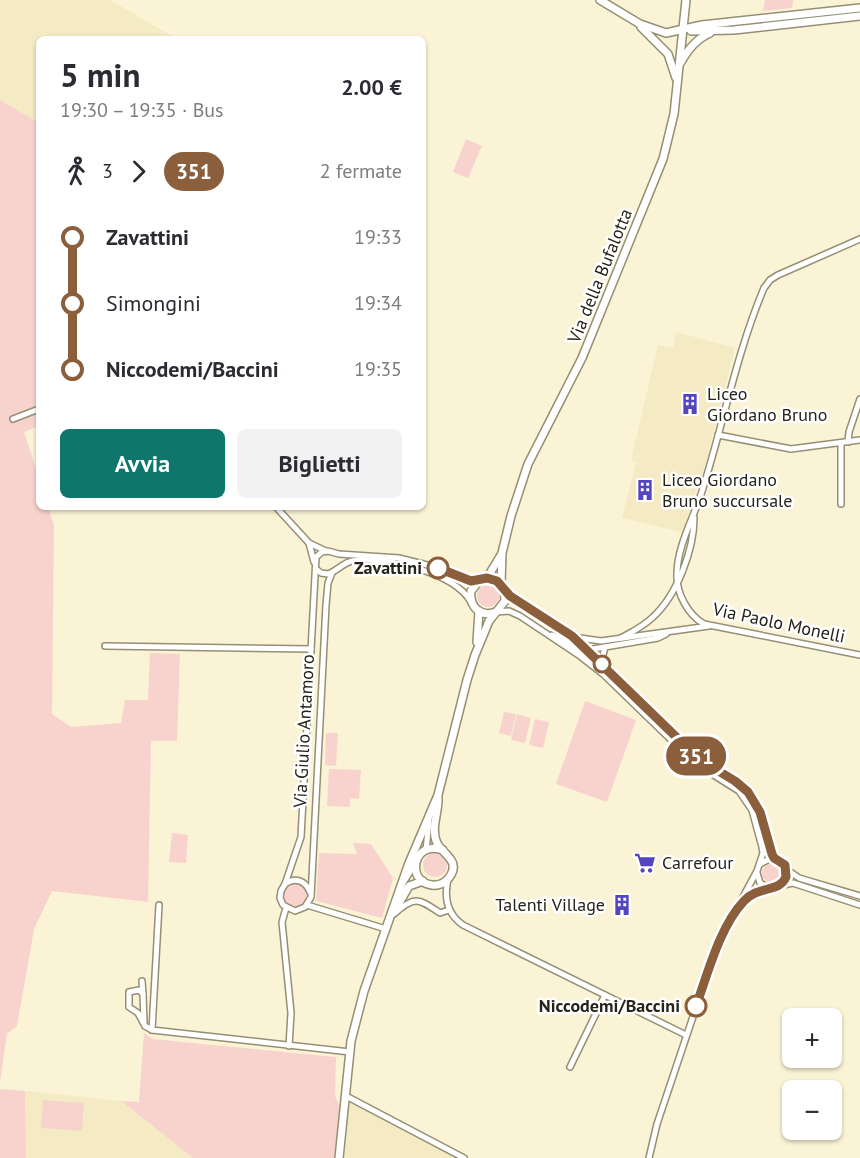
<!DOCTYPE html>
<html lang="it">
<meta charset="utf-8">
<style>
body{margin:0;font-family:"PT Sans",sans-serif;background:#f2f2f3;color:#2b2b33;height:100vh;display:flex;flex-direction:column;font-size:22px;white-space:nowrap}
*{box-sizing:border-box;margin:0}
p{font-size:20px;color:#7c7c81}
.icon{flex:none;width:33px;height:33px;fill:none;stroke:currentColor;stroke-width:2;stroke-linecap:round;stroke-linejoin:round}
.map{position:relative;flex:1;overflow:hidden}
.drawer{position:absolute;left:36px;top:36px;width:390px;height:474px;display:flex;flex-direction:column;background:#fff;border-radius:9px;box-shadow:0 2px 4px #0004}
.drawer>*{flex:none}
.badge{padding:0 12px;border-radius:20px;font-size:21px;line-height:39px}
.controls{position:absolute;left:782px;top:1008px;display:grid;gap:12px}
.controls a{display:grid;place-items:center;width:60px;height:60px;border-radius:9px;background:#fff;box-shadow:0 2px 4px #0004;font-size:30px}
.map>.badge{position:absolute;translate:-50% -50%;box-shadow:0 0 0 3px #fff}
.legs{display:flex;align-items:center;gap:9px;height:66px;padding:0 24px;font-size:20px}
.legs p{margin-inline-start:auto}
.overview{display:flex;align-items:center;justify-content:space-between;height:102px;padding:0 24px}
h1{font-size:33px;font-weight:600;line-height:45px}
.button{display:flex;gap:12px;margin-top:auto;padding:12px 24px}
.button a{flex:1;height:69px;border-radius:9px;background:#0f766e;color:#fff;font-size:24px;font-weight:600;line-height:69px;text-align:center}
.button a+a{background:#f2f2f3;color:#2b2b33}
ul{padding:0 24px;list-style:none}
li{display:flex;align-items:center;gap:21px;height:66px;font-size:22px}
li i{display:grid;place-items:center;width:9px;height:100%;margin:0 8px;background:currentColor}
li i::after{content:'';width:15px;height:15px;margin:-8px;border:4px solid;border-radius:50%;background:#fff}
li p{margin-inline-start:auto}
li:first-child i{background:linear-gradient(#0000 50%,currentColor 0)}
li:last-child i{background:linear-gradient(currentColor 50%,#0000 0)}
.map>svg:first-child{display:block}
.built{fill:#f4ebc5}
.green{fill:#f8d3ce}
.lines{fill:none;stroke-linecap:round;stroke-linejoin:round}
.minor-casing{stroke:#968f74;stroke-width:8}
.tertiary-casing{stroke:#968f74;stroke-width:10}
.minor{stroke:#fff;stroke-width:5}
.tertiary{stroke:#fff;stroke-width:7}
.line-1-casing{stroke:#fff;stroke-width:14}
.line-1{stroke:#8b5e3c;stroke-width:9}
.stop-1-dot{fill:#fff;stroke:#8b5e3c;stroke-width:3}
.labels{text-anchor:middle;stroke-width:5;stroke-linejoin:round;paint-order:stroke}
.street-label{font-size:18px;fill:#262318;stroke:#fff}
.poi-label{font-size:18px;fill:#262318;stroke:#fff;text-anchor:start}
.stop-label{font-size:18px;font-weight:bold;fill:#262318;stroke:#fff;text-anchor:end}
</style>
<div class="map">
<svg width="860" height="1158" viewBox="0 0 860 1158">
<rect width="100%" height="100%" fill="#faf3d5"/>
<g class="built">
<path d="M0 0H110L177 39H39V123L0 100Z"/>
<path d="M676 332 735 348 702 478 695 493 683 532 622 518 636 462 631 460 658 345 673 348Z"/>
<path d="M25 1091 121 1101 193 1158H26Z"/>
<path d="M347 1100 461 1158H340Z"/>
</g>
<g class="green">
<path d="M765 0H793L792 8 763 11Z"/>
<path d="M0 100 39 123V426L24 432 39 478V507H48L54 525 52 714 71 727 121 723 125 700H148L150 653 180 654 177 741H151L148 902 52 891 34 929 17 1026 7 1034 0 1082Z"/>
<path d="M466 139 482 146 468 178 453 172Z"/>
<circle cx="488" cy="596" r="11"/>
<path d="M585 701 636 720 607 802 556 784Z"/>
<path d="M504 712 516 714 511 736 499 733Z"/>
<path d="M517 714 531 718 525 743 511 740Z"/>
<path d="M535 719 549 722 543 748 529 745Z"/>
<path d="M326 733H338L336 766 325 765Z"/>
<path d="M329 769 361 770 359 799 350 798V807L327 806Z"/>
<path d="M172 833 188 835 186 863 169 862Z"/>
<path d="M353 843 371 844 393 878 382 918 316 901 319 853 357 854Z"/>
<circle cx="435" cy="865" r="12"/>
<circle cx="772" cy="873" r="10"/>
<circle cx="295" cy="895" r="12"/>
<path d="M144 1033 153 1039 336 1057 335 1096 340 1107 334 1158H193L121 1101 139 1102Z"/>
<path d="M0 1089 25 1091 26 1158H0Z"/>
<path d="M43 1100 84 1103 82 1131 41 1128Z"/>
</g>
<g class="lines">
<defs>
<g id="minor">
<path d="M860 239 778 275 770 280 764 288C737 352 724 421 703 488 695 516 677 545 677 574 676 593 688 615 704 624L860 655"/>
<path d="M13 419 39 409"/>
<path d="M718 435 791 449 860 440"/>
<path d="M848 442 849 432 860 399"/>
<path d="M841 504V443"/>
<path d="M276 507 309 543"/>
<path d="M314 562 309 543 326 551"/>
<path d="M316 569 321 573 328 574C337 571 343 563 352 561 385 556 454 572 471 602"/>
<path d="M332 573 328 583 326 605 311 897 305 907 295 911 283 905 280 898 281 891 285 884 301 837 316 557 322 552 328 551 339 554 399 558 427 565 468 580 479 581"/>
<path d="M505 591 572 636 700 760 745 788 758 807 769 849 774 858"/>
<path d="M496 612 509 611 520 616 580 656 603 674 696 764 739 791 752 810 762 847 763 853 757 871 729 923 711 963 657 1124 649 1158"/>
<path d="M552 635 562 639 581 651 605 647"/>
<path d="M573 637 601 641 709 626"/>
<path d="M621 638C632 632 644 626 653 617 677 595 694 550 694 518"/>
<path d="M105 646 311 649"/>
<path d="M601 663 605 647 658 638 666 634"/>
<path d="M426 850 429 821"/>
<path d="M760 864 771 858 782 862 787 872 781 885"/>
<path d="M786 869 799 878 860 896"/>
<path d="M757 873 760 883 769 888"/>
<path d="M448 879C444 897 447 914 463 925L686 1035"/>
<path d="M405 880 415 864"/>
<path d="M285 884C295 877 305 880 310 892"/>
<path d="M742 903 759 890 793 883 860 905"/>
<path d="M159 905 152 1030 350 1052"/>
<path d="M307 905 386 929"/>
<path d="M286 908 282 922 291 1013 289 1046"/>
<path d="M394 914C415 895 419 899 440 913L449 910"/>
<path d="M142 981 143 994"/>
<path d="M144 1023 143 994 139 990 129 992V1007L138 1013 145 1026 152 1030"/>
<path d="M570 1067 605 995"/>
<path d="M346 1096 464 1158"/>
</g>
<g id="tertiary">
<path d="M600 0 640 24 666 33 702 25 860 8"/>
<path d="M641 27 668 54 676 78"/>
<path d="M691 31 734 30 860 16"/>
<path d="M681 62C688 49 696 39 710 33"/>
<path d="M487 578 501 555"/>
<path d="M501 584 502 553 511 516 528 464 582 358 663 159 674 114 686 0"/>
<path d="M477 642 479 611"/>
<path d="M438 797C439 812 430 829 437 843 442 854 463 861 448 879 444 883 438 886 432 885 405 882 413 839 443 850"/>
<path d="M398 905 409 886 423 881"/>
<path d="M339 1158 351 1041 364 991 409 863 438 795 467 680 475 655 489 621 505 601 504 588 499 582 492 579 479 581 471 591C469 607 481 618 496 612"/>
</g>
</defs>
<use href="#minor" class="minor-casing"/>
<use href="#tertiary" class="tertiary-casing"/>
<use href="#minor" class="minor"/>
<use href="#tertiary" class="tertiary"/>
</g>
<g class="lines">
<defs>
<path id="line-1" d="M438 568 471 581 487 578 497 581 510 596 572 636 700 760 735 781 748 792 760 812 772 854 774 858 785 865 786 877C779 893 759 885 744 901 720 926 708 973 696 1006"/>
</defs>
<use href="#line-1" class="line-1-casing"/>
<use href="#line-1" class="line-1"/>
</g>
<defs>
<symbol id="building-bare" viewBox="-9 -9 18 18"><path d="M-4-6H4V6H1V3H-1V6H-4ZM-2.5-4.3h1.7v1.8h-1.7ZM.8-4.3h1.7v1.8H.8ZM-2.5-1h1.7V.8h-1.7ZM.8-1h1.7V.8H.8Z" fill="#5345bd" stroke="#fff" stroke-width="2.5" paint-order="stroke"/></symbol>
<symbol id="supermarket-bare" viewBox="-9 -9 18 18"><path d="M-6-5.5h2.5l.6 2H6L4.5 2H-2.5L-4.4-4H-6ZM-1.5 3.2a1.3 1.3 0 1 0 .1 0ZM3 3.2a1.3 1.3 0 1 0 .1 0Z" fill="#5345bd" stroke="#fff" stroke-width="2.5" paint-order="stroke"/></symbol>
</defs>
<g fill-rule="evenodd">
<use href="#building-bare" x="675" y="389" width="30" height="30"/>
<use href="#building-bare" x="630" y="475" width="30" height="30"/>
<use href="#supermarket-bare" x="630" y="848" width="30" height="30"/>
<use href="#building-bare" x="607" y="890" width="30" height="30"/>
</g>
<g class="stop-1-dot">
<circle cx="438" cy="568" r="10"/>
<circle cx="602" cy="664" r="8"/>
<circle cx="696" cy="1006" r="10"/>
</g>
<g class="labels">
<g class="street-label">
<text transform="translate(600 276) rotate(-68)" y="6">Via della Bufalotta</text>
<text transform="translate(779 623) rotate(12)" y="6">Via Paolo Monelli</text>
<text transform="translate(304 731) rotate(-87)" y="6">Via Giulio Antamoro</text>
</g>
<g class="poi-label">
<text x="707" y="400">Liceo<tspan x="707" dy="21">Giordano Bruno</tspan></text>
<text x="662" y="486">Liceo Giordano<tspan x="662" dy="21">Bruno succursale</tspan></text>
<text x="662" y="869">Carrefour</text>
<text x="605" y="911" text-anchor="end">Talenti Village</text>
</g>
<g class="stop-label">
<text x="422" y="574">Zavattini</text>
<text x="680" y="1012">Niccodemi/Baccini</text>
</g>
</g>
</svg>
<div class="controls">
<a>+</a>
<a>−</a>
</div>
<b class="badge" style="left:696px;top:756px;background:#8b5e3c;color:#fff">351</b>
<section class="drawer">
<div class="overview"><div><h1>5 min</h1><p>19:30 – 19:35 · Bus</p></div><b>2.00 €</b></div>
<div class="legs"><svg class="icon" aria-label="walk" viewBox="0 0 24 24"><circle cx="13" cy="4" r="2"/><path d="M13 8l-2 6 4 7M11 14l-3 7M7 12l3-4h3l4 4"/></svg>3<svg class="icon" aria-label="forward" viewBox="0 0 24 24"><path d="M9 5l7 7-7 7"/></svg><b class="badge" style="background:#8b5e3c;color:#fff">351</b><p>2 fermate</p></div>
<ul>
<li><i style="color:#8b5e3c"></i><b>Zavattini</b><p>19:33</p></li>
<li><i style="color:#8b5e3c"></i><span>Simongini</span><p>19:34</p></li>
<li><i style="color:#8b5e3c"></i><b>Niccodemi/Baccini</b><p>19:35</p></li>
</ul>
<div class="button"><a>Avvia</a><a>Biglietti</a></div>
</section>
</div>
